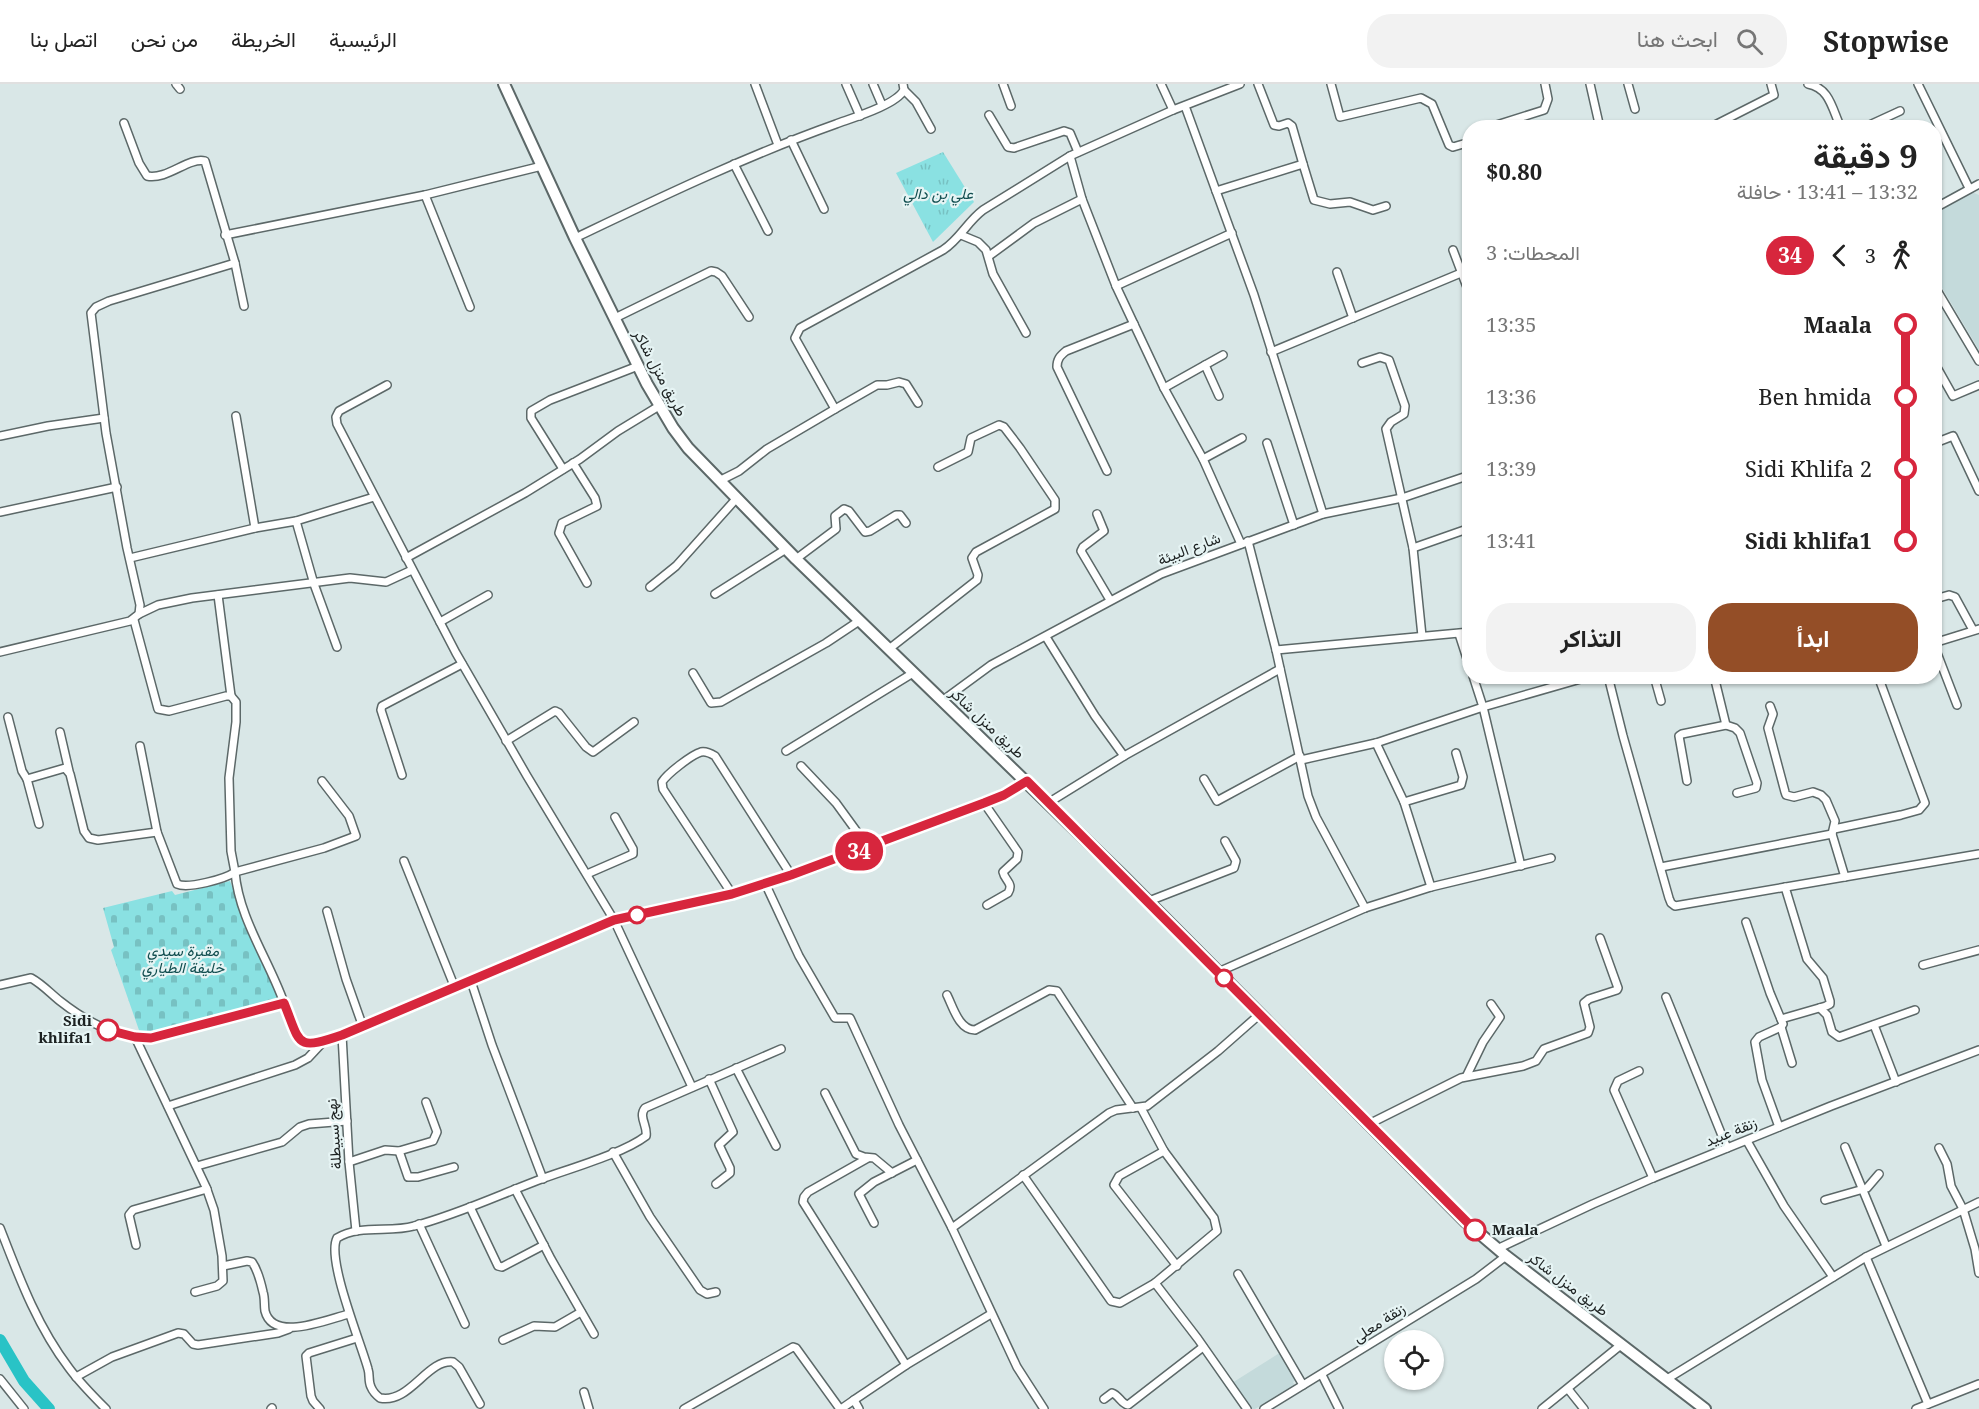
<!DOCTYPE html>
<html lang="ar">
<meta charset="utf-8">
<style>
body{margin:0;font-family:"Noto Serif",Vazirmatn,serif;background:#f2f2f2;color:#222;direction:rtl;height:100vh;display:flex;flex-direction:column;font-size:22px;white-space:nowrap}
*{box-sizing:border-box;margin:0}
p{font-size:20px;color:#767676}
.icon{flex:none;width:33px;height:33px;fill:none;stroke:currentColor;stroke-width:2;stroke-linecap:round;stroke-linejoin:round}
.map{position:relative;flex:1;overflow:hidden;direction:ltr}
.sheet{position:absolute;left:1462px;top:36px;width:480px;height:564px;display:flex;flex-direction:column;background:#fff;border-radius:24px;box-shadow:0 2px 4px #0004;direction:rtl}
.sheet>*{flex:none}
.badge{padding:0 12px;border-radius:20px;font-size:21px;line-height:39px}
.tools{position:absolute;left:1384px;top:1246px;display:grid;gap:12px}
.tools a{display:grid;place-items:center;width:60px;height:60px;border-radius:50%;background:#fff;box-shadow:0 2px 4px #0004;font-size:30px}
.map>.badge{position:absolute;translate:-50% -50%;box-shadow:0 0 0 3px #fff}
.legs{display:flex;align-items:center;gap:9px;height:66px;padding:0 24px;font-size:20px}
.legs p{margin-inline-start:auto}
.headline{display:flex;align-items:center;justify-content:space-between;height:102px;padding:0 24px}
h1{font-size:33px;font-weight:700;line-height:45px}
.action{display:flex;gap:12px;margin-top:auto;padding:12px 24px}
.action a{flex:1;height:69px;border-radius:24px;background:#944e27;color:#fff;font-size:24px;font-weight:700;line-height:69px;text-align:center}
.action a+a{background:#f2f2f2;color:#222}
ul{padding:0 24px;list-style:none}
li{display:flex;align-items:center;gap:21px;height:72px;font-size:22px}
li i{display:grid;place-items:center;width:9px;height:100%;margin:0 8px;background:currentColor}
li i::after{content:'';width:15px;height:15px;margin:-8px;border:4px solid;border-radius:50%;background:#fff}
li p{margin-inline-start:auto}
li:first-child i{background:linear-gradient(#0000 50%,currentColor 0)}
li:last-child i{background:linear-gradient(currentColor 50%,#0000 0)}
header{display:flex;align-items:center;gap:36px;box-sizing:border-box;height:84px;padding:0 30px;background:#fff;border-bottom:2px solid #e0e0e0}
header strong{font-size:28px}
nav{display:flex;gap:33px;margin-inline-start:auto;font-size:21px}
.search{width:420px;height:54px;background:#f2f2f2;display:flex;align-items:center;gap:15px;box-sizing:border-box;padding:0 21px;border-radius:24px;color:#767676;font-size:22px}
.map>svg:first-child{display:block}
.built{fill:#c4dadb}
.cemetery{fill:url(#cemetery-stones)}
.park{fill:url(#park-tufts)}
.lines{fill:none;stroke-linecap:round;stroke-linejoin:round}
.river{stroke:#29c3c6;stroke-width:12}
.street-casing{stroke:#5c6868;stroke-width:10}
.primary-casing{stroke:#5c6868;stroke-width:14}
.street{stroke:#fff;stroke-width:7}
.primary{stroke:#fff;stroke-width:10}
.line-1-casing{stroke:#fff;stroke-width:14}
.line-1{stroke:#d7263d;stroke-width:9}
.stop-1-dot{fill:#fff;stroke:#d7263d;stroke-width:3}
.labels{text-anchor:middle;stroke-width:4.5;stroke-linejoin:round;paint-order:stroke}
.park-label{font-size:15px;font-style:italic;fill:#114e50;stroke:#e6f4f4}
.street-label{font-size:15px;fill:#1d2222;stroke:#e6f4f4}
.stop-label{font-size:15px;font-weight:bold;fill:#1d2222;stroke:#e6f4f4;text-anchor:end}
</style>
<header>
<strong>Stopwise</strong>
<div class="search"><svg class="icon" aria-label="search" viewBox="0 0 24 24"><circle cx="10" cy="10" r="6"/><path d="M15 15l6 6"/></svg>ابحث هنا</div>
<nav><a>الرئيسية</a><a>الخريطة</a><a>من نحن</a><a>اتصل بنا</a></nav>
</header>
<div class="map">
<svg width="1979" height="1325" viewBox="0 0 1979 1325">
<defs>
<pattern id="cemetery-stones" width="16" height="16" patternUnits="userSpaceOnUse" patternTransform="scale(1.5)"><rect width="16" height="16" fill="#8ae1e2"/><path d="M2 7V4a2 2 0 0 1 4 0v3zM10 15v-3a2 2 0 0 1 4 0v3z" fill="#77c1c2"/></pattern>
<pattern id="park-tufts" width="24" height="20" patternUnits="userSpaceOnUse" patternTransform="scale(1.5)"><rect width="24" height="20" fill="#8ae1e2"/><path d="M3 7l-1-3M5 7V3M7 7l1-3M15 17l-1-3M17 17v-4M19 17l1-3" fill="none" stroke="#77c1c2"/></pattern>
</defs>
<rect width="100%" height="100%" fill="#d9e7e7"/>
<g class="built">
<path d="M1972 108 1979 111V266L1935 192V129Z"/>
<path d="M1281 1268 1298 1295 1293 1298 1295 1302 1255 1325H1250L1232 1299Z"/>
</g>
<path class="cemetery" d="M230 797 251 854 278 912 276 917 154 950 140 949 111 866 114 863 103 824 172 807 175 811Z"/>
<path class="park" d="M943 68 974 118 933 158 896 89Z"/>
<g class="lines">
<path class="river" d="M0 1256 24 1297 49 1325"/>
<defs>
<g id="street">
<path d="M176 0 180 5"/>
<path d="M755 0 778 61"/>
<path d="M846 0 860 32"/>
<path d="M873 0 882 21"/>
<path d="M1003 0 1011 22"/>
<path d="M1161 0 1173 26"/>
<path d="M1258 0 1274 41 1279 42 1288 39 1292 42 1303 80"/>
<path d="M1331 0 1340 33 1421 14 1432 20 1449 61 1453 63 1470 58"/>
<path d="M1590 0 1600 44"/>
<path d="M1628 0 1635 25"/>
<path d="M1808 0C1830 4 1832 25 1841 44"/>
<path d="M1918 0 1969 104"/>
<path d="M904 6 916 18 931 45"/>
<path d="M1185 22 1254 211 1323 430"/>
<path d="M989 31 1008 63 1014 64 1064 47 1070 49 1078 68"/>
<path d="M124 39 139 79 147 92C168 96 188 73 205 77L235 179 244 222"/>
<path d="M1487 44 1544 26 1548 15 1545 0"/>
<path d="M1709 44 1774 11 1771 0"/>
<path d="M1863 44 1900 27"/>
<path d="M791 56 824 125"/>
<path d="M1070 72 1082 115 1116 202 1164 304 1203 375 1241 460"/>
<path d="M734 80 768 147"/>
<path d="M1216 107 1303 80 1314 116 1330 120 1350 118 1373 126 1386 122"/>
<path d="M425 111 470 223"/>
<path d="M1935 124 1979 100"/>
<path d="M225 151 425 111 542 82"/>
<path d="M961 151 978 158 986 166 993 190 1026 249"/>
<path d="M575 154C661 113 746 72 836 40 852 34 896 21 904 6L903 0"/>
<path d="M1453 166 1470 211"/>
<path d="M989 172 1034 139 1082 115"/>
<path d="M1337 188 1353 234"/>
<path d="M1116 202 1232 149"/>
<path d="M1935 203 1979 277"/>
<path d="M615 234 711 187 716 188 722 192 749 233"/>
<path d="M1271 268 1461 189"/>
<path d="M1362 279 1380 273 1389 276 1405 322 1404 330 1391 338 1386 345 1413 464 1422 552"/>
<path d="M1935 280 1953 312 1979 301"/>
<path d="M1205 281 1223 271"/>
<path d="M387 301 339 327 336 333 337 340 456 569 527 692 614 836 692 1003"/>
<path d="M1164 304 1205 281 1219 312"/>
<path d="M835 325 877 301H887L899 298 906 300 918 319"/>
<path d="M236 332 255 444"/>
<path d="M0 352 48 342 104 334"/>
<path d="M1267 359 1294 441"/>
<path d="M1935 359 1953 352 1979 407"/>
<path d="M1203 375 1242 354"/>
<path d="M573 379 595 414 597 422 562 439 559 449 587 499"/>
<path d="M563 385 531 334V327L550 316 638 282"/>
<path d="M1107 387 1057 283C1057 275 1060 272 1066 267L1134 240"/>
<path d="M719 397 739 387 767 365 835 325 795 254 800 244 943 166C960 155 967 138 983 126L1070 72 1173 26 1240 0"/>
<path d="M0 428 117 403"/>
<path d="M1097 430 1104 447 1083 463 1081 467 1110 516"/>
<path d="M296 437 314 500 337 563"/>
<path d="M1467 445 1470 459"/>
<path d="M1248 457 1276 566 1308 712 1316 733 1365 824"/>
<path d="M1413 464 1470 444"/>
<path d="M130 474 255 444 296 437 374 413"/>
<path d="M406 474 525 409 580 375 618 347 659 322"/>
<path d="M796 475 836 445 835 432 844 425 849 427 865 448 870 447 896 431H900L906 439"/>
<path d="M650 503 676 482 736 415"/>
<path d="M715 510 786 465"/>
<path d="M218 511 231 612"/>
<path d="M1935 515 1949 511 1955 513 1973 546"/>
<path d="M139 530 158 521 192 514 350 494 386 498 412 486"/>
<path d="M134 536 158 625 169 627 226 612H231L236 618V638L229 694 231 767 235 788C225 795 188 805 177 800L157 748 140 662"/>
<path d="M440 538 488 511"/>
<path d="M1459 550 1470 584"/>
<path d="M1046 553 1095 632 1124 672"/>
<path d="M889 565 977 496 978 491 972 474 976 468 1055 425V416L1020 364 1004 343 999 341 971 354 968 368 938 383"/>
<path d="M1276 566 1470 548"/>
<path d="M0 568 130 537 139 530 140 521 127 464 106 349 91 229 96 223 109 217 235 179"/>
<path d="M693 589 711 619 721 618 826 559 859 537"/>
<path d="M1608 592 1623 652 1669 814 1671 819 1675 822 1979 770"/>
<path d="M1615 592H1626"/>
<path d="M1654 592 1661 617"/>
<path d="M1714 592 1726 641 1735 644 1740 649 1757 699 1756 704 1737 709"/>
<path d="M942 617 991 581 1161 490 1323 430 1402 414 1470 391"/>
<path d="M1957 621 1937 569V558L1979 545"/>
<path d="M1770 622 1773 630 1768 644 1785 708 1786 711 1794 713 1813 708 1821 711 1826 716 1835 737 1832 750 1845 793"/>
<path d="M8 633 22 687 27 695"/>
<path d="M60 648 69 687"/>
<path d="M506 657 555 627 559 629 586 663 593 668 634 638"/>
<path d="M1376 659 1404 718 1431 803"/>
<path d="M786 667 913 589"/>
<path d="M1301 676 1376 659 1483 623 1473 592"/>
<path d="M801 682 836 719 868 763"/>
<path d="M402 691 381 626 382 622 462 580"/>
<path d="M1204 695 1217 717 1300 672"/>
<path d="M1687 697 1679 652 1682 650 1726 641"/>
<path d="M1404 718 1461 701 1463 693 1456 669"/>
<path d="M984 719 1018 768 1017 775 1003 788C1005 797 1014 799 1008 809L987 821"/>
<path d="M1048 719 1124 672 1280 585"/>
<path d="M39 740 27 695 65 684 70 690 84 747 89 754 98 756 157 748"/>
<path d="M1834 745 1901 731 1919 726 1925 719 1878 592"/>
<path d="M404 777 455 904"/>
<path d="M1521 782 1483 623 1591 592"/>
<path d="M1661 783 1832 750"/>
<path d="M587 790 633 770V765L615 733"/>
<path d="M765 799 799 872 835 934H850L899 1041 952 1144"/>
<path d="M732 810 663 705 662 698C667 690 691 671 701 668 706 667 710 669 715 672L791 791"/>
<path d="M1149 817 1234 784 1236 777 1225 757"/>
<path d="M327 827 346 895 363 943"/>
<path d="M1746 838 1770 909 1783 940 1781 943 1759 953 1755 958 1762 996 1779 1043"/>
<path d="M1923 881 1979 866"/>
<path d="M1218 888 1365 824 1431 803 1551 774"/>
<path d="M471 897 492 961 543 1095"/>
<path d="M0 901 31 894C42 900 50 909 60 917 89 940 126 959 164 951L284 919C301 961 295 967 342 951L614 836 732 810 791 791 984 719 1004 710 1027 697"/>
<path d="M947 911C953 923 959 946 975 946L1049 906 1057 907 1133 1024"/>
<path d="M1666 913 1727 1064"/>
<path d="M284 919C269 876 239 835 235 788L324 764 356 752 349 732 322 697"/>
<path d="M1820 924 1827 931 1832 948 1839 953 1915 926"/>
<path d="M1781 935 1826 922 1830 920V917L1823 894 1807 875 1785 803"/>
<path d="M1874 941 1896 998"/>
<path d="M1781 943 1792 979"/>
<path d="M342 951 349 1078 356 1147"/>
<path d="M135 953 206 1103 214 1126 222 1172 223 1197 217 1202 195 1208"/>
<path d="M736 984 776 1062"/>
<path d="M1639 987 1618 997 1614 1006 1653 1094"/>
<path d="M1467 991 1483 958 1500 933 1491 920"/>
<path d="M709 995 733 1048 719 1061 730 1084V1089L716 1100"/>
<path d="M825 1009 856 1070 864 1073 874 1074 892 1089"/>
<path d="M168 1022 295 981 308 974 322 959"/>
<path d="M1369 1040 1461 994 1523 982 1536 977 1544 965 1588 949 1590 943 1584 919 1589 915 1617 906 1618 904 1600 854"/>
<path d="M1747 1057 1784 1122 1833 1193"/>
<path d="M1845 1063 1886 1162"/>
<path d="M1939 1064 1947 1080 1951 1102 1963 1125 1975 1165 1979 1189"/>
<path d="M399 1067 408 1093H418L454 1083"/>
<path d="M1164 1067 1119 1092 1114 1101 1177 1182"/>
<path d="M613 1068 650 1133 700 1206 707 1210 716 1208"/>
<path d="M868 1074 808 1108 804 1113 803 1118 906 1281"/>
<path d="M349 1078 385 1066 399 1067 433 1057 437 1048 426 1018"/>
<path d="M197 1082 282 1058 300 1043 309 1040 347 1037"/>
<path d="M1023 1091 1111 1217 1120 1219 1155 1199 1217 1147 1214 1134 1164 1067 1141 1024"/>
<path d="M515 1105 551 1175 594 1250"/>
<path d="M1825 1116 1867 1104 1879 1090"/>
<path d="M470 1123 498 1182 502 1183 544 1161"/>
<path d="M874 1139 859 1110 874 1098 917 1076"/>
<path d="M419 1140 465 1240"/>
<path d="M0 1144C19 1193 37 1242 69 1284 80 1299 93 1312 106 1325"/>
<path d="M136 1161 129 1131 133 1126 207 1105"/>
<path d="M1497 1165 1593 1120 1653 1094 1831 1022 1979 966"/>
<path d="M1866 1173 1928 1320"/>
<path d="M223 1182 247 1177 252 1178C257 1185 261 1199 263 1208 265 1214 264 1220 265 1227 273 1259 328 1235 349 1230"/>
<path d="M1238 1190 1303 1301"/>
<path d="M1155 1199 1198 1255 1247 1325"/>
<path d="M503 1256 534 1242 555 1243 581 1228"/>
<path d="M1322 1291 1339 1325"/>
<path d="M76 1293 112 1273 178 1249 184 1250 193 1260 198 1261 278 1249 289 1245"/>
<path d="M0 1295 24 1325"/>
<path d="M1667 1295 1866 1173 1979 1118"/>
<path d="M1568 1305 1584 1325"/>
<path d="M584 1308 589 1325"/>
<path d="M1104 1315 1112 1309C1119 1311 1121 1320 1128 1321L1203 1263"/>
<path d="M480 1320 459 1283 453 1278C427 1275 410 1320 380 1314 376 1311 373 1308 371 1303 368 1297 370 1291 368 1285 361 1259 326 1175 337 1154 360 1140 390 1149 414 1142 459 1130 501 1110 544 1094 572 1084 624 1069 646 1052 648 1042 638 1033 645 1024L781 965"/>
<path d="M271 1325 272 1324"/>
<path d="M320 1325 313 1317 311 1312 306 1272 309 1269 357 1254"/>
<path d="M684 1325 793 1263 796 1264 840 1325"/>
<path d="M841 1325 854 1316"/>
<path d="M859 1325 854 1316 906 1281 991 1230"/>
<path d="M1044 1325 1017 1283 952 1144 1109 1029 1116 1026 1147 1022 1218 967 1260 930"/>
<path d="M1264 1325 1476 1195 1506 1172"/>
<path d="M1542 1325 1622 1260"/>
<path d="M1916 1325 1979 1300"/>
</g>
<path id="primary" d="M504 0 575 154 647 300 673 344 688 364 796 475 1122 791 1466 1138 1506 1172 1705 1325"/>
</defs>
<use href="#street" class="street-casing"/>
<use href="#primary" class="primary-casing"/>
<use href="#street" class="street"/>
<use href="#primary" class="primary"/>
</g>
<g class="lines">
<defs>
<path id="line-1" d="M108 946 135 953 151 954 284 919C301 961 295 967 342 951L614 836 732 810 791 791 984 719 1004 711 1027 697 1475 1146"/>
</defs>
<use href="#line-1" class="line-1-casing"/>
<use href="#line-1" class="line-1"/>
</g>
<g class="stop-1-dot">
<circle cx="637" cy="831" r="8"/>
<circle cx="1224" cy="894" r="8"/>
<circle cx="108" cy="946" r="10"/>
<circle cx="1475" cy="1146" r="10"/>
</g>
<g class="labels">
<g class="park-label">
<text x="938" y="115">علي بن دالي</text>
<text x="183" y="872">مقبرة سيدي<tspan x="183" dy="17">خليفة الطياري</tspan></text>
</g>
<g class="street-label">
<text transform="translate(660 289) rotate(62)" y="5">طريق منزل شاكر</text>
<text transform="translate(1189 465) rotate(-21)" y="5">شارع البيئة</text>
<text transform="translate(987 639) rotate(43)" y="5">طريق منزل شاكر</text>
<text transform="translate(1731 1048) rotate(-22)" y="5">زنقة عبيد</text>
<text transform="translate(334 1050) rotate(-94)" y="5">نهج سبيطلة</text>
<text transform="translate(1568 1200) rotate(37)" y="5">طريق منزل شاكر</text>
<text transform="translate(1379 1239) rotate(-33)" y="5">زنقة معلى</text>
</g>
<g class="stop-label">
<text x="92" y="942">Sidi<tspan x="92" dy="17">khlifa1</tspan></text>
<text x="1492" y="1151" text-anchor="start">Maala</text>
</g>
</g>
</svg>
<div class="tools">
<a><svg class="icon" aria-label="locate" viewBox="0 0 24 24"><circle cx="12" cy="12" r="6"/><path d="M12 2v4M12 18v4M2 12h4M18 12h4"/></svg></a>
</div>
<b class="badge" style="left:859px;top:767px;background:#d7263d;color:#fff">34</b>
<section class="sheet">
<div class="headline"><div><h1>9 دقيقة</h1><p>13:32 – 13:41 · حافلة</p></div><b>$0.80</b></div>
<div class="legs"><svg class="icon" aria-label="walk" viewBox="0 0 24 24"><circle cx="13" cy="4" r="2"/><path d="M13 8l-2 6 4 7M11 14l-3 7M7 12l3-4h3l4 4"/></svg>3<svg class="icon" aria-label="back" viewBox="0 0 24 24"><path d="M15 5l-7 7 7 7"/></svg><b class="badge" style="background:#d7263d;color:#fff">34</b><p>المحطات: 3</p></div>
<ul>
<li><i style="color:#d7263d"></i><b>Maala</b><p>13:35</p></li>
<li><i style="color:#d7263d"></i><span>Ben hmida</span><p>13:36</p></li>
<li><i style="color:#d7263d"></i><span>Sidi Khlifa 2</span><p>13:39</p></li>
<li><i style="color:#d7263d"></i><b>Sidi khlifa1</b><p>13:41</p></li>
</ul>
<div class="action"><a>ابدأ</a><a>التذاكر</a></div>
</section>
</div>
